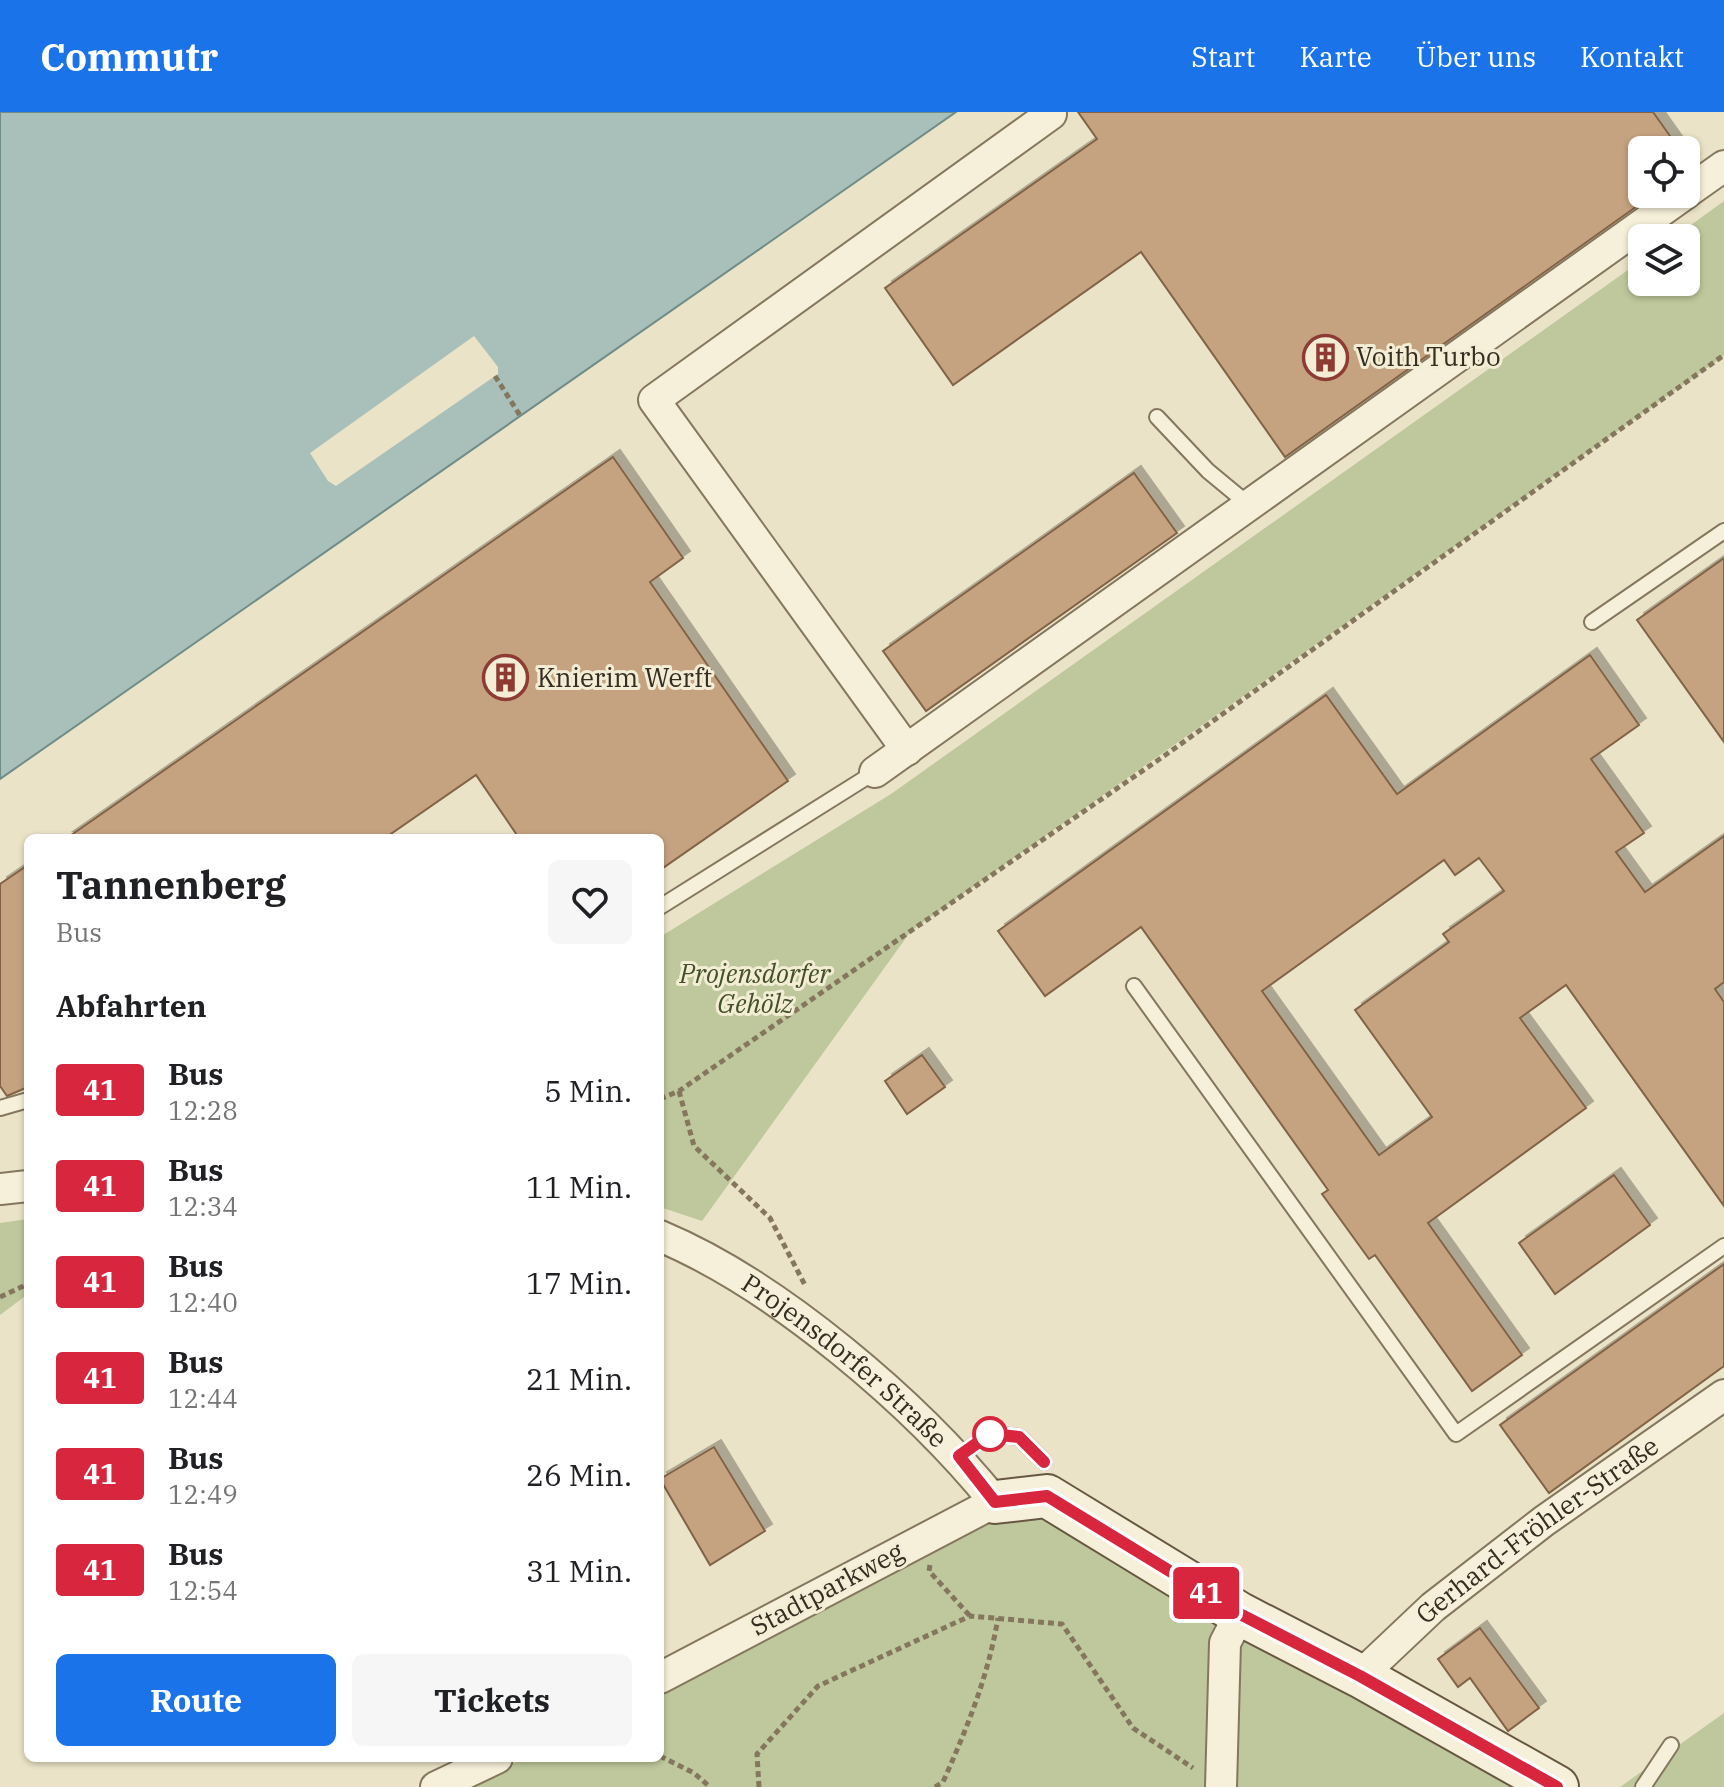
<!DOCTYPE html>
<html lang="de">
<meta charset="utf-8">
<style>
body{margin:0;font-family:"IBM Plex Serif",serif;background:#f6f6f6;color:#202124;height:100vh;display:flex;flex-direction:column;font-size:30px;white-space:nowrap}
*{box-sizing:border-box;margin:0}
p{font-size:26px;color:#757577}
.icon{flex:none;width:44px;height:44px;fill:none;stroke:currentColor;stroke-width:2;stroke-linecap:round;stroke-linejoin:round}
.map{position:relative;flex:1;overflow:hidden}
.drawer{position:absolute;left:24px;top:722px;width:640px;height:928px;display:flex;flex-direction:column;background:#fff;border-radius:12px;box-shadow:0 2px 6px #0004}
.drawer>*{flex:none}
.badge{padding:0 16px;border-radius:6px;font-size:28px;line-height:52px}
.fabs{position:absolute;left:1628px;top:24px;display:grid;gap:16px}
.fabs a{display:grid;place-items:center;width:72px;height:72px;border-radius:12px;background:#fff;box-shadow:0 2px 6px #0004;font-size:40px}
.map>.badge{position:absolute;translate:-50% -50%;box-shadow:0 0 0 4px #fff}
h2{padding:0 32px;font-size:30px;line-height:72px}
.round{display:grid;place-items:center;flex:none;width:84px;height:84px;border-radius:12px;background:#f6f6f6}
.headline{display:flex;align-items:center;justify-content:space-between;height:136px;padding:0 32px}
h1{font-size:38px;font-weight:800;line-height:60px}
.action{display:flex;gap:16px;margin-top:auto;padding:16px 32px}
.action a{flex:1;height:92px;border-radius:12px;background:#1a73e8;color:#fff;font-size:32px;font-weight:800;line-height:92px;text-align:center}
.action a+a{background:#f6f6f6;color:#202124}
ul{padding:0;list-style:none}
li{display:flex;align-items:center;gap:24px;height:96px;padding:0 32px}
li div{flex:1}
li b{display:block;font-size:30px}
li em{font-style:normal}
li .badge{min-width:88px;font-weight:700;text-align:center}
header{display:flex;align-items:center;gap:48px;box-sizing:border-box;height:112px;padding:0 40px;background:#1a73e8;color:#fff}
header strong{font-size:38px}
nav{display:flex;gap:44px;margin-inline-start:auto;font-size:28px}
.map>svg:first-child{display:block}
.green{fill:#bfc89c}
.water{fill:#a8bfba;stroke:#6f8c88;stroke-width:2}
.pier{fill:#eae3c7}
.building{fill:#c5a381;stroke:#826346;stroke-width:2;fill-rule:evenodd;filter:url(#shadow)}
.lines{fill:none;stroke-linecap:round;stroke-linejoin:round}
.lane-casing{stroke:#85765e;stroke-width:18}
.street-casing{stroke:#85765e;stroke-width:34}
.secondary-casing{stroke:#675741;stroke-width:46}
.path{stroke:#85765e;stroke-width:5;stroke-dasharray:6 4;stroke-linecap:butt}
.lane{stroke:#f6f0da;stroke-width:14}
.street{stroke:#f6f0da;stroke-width:30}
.secondary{stroke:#f6f0da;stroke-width:42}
.line-casing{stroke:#fff;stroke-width:18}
.line{stroke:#d7263d;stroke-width:12}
.stop-dot{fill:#fff;stroke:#d7263d;stroke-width:4}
.labels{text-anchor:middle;stroke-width:6;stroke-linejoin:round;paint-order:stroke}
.poi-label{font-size:26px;fill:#362d21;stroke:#f3edd6;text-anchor:start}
.park-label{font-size:26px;font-style:italic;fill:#435129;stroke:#f3edd6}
.street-label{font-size:26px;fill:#362d21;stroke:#f3edd6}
</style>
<header>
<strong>Commutr</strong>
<nav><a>Start</a><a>Karte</a><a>Über uns</a><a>Kontakt</a></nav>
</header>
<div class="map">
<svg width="1724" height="1675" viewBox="0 0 1724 1675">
<defs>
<filter id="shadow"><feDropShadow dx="7" dy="-7" stdDeviation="0" flood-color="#0004"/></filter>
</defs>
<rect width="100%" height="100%" fill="#eae3c7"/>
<g class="green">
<path d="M1724 89V244L911 819 702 1109 660 1095V825L891 682 1642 148V170H1686V126H1673Z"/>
<path d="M28 1107V1182L0 1203V1111Z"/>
<path d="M1006 1403 1052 1409 1526 1675H464L525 1646H660V1582L716 1556 965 1415Z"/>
<path d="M1724 1601V1675H1620Z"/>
</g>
<path class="water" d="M0 0H956L0 667Z"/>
<path class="pier" d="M474 224 498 255V262L336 374 328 369 310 341Z"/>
<g class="building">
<path d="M1078 0H1653L1680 38H1642V82H1654L1285 345 1141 140 953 273 885 176 1097 27Z"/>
<path d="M613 345 683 446 650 470 788 669 660 758V726H519L476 663 385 726H67Z"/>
<path d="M1134 361 1177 421 926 599 883 539Z"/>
<path d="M1724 446V630L1637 508Z"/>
<path d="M1590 543 1639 613 1591 647 1644 721 1616 740 1645 780 1724 724V870L1715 877 1724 890V1094L1566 873 1520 906 1586 996 1428 1111 1522 1243 1472 1279 1375 1143 1369 1147 1322 1082 1328 1078 1141 815 1045 884 998 819 1326 583 1397 682ZM1479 746 1504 779 1443 822 1449 830 1355 898 1432 1005 1379 1043 1262 879 1444 748 1455 763Z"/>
<path d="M28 753V975L7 984 0 974V772Z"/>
<path d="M922 943 945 975 907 1002 885 969Z"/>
<path d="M1614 1063 1650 1113 1555 1182 1519 1131Z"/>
<path d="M1724 1152V1254L1549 1381 1500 1313Z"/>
<path d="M714 1335 765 1419 710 1453 660 1367Z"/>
<path d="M1480 1516 1539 1596 1508 1619 1470 1566 1458 1575 1438 1547Z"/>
</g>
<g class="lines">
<defs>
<g id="lane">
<path d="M1157 305 1208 359 1249 393"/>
<path d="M1592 510 1724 419"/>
<path d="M660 795 875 660"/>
<path d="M1134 874 1456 1322 1724 1134"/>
<path d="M0 996 28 988"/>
<path d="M959 1344 990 1322 1019 1325 1044 1350"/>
<path d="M1643 1675 1671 1633"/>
</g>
<g id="street">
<path d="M1686 81 1724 54"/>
<path d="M907 638 654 288 1051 2"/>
<path d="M875 660 1685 82"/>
<path d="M0 1077 28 1074"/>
<path id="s1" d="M660 1124C777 1173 916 1292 995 1390L660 1566"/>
<path id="s2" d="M1360 1564 1433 1495 1544 1409 1724 1283"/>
<path d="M436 1675 497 1646"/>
<path d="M1221 1675 1225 1531 1240 1502"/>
</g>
<path id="secondary" d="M995 1390 1047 1384 1240 1502 1360 1564 1557 1675"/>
</defs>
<use href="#lane" class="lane-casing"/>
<use href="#street" class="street-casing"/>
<use href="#secondary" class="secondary-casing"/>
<g class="path">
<path d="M495 264 521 305"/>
<path d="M679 979 694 1034 770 1106 806 1175"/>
<path d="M660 987 679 979 1164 644 1724 243"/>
<path d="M0 1185 28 1172"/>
<path d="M930 1453 929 1459 970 1504"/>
<path d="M660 1644 694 1661 710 1675"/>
<path d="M759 1675 757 1642 818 1574 970 1504 1062 1512 1133 1616 1193 1656"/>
<path d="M935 1675 943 1670C967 1616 988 1565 998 1506"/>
</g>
<use href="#lane" class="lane"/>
<use href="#street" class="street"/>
<use href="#secondary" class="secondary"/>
</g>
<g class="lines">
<defs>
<path id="line" d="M1044 1350 1019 1325 990 1322 959 1344 995 1390 1047 1384 1240 1502 1360 1564 1557 1675"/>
</defs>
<use href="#line" class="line-casing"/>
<use href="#line" class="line"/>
</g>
<defs>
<symbol id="building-ring" viewBox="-11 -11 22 22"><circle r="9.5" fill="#f3edd6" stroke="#8e3b34" stroke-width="1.5"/><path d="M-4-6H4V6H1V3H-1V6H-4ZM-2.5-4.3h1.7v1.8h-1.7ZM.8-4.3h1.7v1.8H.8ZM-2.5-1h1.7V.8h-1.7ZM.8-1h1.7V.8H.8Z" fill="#8e3b34"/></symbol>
</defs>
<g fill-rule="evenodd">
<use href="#building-ring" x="1300" y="220" width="51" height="51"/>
<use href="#building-ring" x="480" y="540" width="51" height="51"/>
</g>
<circle class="stop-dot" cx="990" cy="1322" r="16"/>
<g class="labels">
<g class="poi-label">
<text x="1356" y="254">Voith Turbo</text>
<text x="537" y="575">Knierim Werft</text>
</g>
<g class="park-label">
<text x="755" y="871">Projensdorfer<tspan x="755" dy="30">Gehölz</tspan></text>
</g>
<g class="street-label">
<text dy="9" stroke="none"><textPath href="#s1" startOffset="224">Projensdorfer Straße</textPath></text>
<text dy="9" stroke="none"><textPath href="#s2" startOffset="230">Gerhard-Fröhler-Straße</textPath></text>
<text transform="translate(827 1477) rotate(-28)" y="9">Stadtparkweg</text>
</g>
</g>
</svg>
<div class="fabs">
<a><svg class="icon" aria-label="locate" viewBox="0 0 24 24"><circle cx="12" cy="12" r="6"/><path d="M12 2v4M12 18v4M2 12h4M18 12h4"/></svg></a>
<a><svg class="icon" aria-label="layers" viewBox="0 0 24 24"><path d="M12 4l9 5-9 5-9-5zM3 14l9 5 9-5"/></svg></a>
</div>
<b class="badge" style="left:1206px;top:1481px;background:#d7263d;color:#fff">41</b>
<section class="drawer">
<div class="headline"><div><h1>Tannenberg</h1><p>Bus</p></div><a class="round"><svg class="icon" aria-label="heart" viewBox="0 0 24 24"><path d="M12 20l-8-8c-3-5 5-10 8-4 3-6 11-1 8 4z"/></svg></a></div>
<h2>Abfahrten</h2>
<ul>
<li><span class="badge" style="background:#d7263d;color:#fff">41</span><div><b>Bus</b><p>12:28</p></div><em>5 Min.</em></li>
<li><span class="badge" style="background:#d7263d;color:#fff">41</span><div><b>Bus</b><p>12:34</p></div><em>11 Min.</em></li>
<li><span class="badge" style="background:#d7263d;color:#fff">41</span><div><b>Bus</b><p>12:40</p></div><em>17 Min.</em></li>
<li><span class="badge" style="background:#d7263d;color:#fff">41</span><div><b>Bus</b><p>12:44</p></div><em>21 Min.</em></li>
<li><span class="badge" style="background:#d7263d;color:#fff">41</span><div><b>Bus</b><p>12:49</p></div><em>26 Min.</em></li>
<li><span class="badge" style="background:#d7263d;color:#fff">41</span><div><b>Bus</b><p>12:54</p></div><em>31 Min.</em></li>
</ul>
<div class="action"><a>Route</a><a>Tickets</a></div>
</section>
</div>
